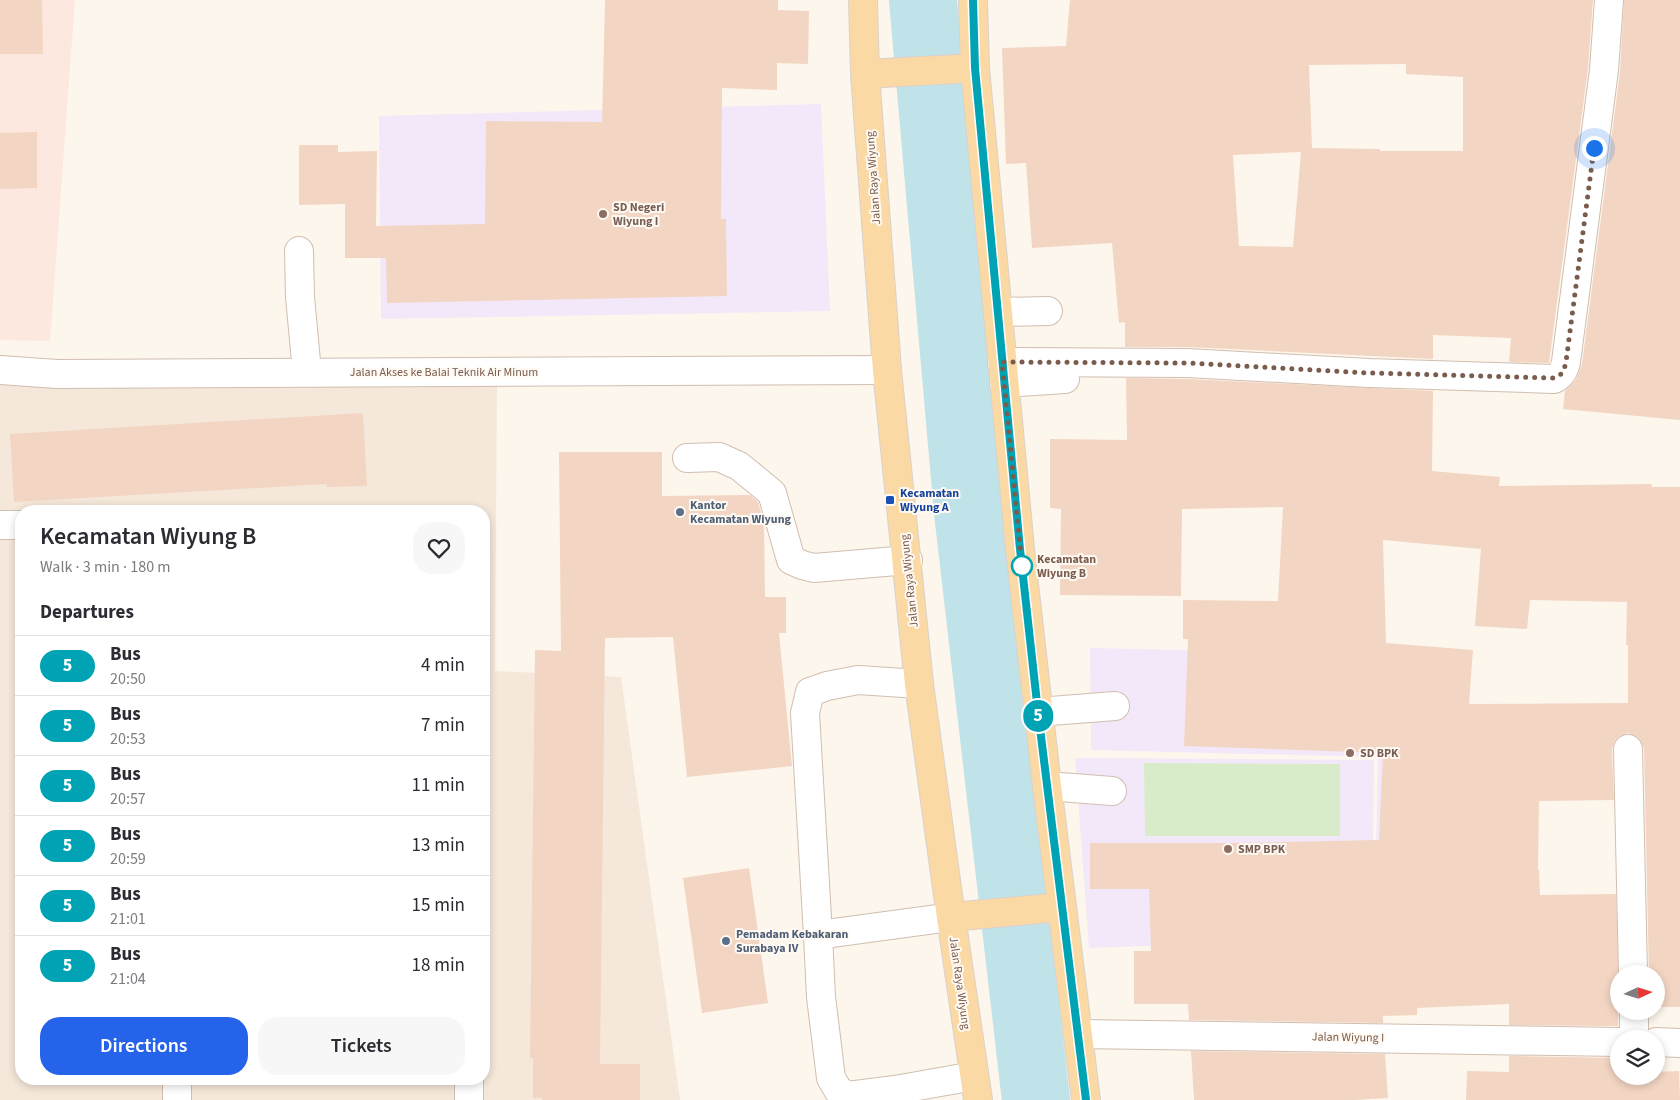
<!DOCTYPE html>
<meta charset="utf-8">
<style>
body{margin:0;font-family:"Source Sans 3",sans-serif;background:#f7f7f7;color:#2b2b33;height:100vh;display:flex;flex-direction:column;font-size:19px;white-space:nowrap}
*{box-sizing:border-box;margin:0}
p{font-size:16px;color:#7c7c81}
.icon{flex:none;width:28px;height:28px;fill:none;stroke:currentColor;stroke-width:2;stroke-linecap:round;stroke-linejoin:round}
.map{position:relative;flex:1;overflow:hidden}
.drawer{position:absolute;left:15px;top:505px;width:475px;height:580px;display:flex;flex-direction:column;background:#fff;border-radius:20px;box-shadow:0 2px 8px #0003}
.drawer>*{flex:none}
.badge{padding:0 10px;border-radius:16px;font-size:18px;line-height:32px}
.needle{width:32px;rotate:86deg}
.controls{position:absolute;left:1610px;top:965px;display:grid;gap:10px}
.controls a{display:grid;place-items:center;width:55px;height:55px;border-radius:50%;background:#fff;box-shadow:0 2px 8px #0003;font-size:25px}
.you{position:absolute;width:25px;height:25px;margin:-12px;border:4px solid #fff;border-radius:50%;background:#1a73e8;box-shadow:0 0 0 8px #1a73e833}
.map>.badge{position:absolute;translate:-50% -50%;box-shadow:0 0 0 2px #fff}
h2{padding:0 25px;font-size:19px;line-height:45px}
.round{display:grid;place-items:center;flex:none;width:52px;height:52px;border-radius:20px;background:#f7f7f7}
.headline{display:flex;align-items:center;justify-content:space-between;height:85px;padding:0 25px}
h1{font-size:24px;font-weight:600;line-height:38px}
.primary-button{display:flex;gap:10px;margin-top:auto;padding:10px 25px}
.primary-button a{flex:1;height:58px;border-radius:20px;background:#2563eb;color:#fff;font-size:20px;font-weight:600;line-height:58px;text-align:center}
.primary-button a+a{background:#f7f7f7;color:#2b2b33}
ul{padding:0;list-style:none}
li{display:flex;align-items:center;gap:15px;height:60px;padding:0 25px;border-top:1px solid #e1e1e2}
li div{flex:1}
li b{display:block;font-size:19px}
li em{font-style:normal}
li .badge{min-width:55px;font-weight:700;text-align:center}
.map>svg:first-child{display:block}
.residential{fill:#f5e8da;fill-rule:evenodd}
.commercial{fill:#fde8e0}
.education{fill:#f3e8fa}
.green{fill:#d8ecc9}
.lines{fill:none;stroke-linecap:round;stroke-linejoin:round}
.river{stroke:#bfe3e8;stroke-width:68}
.building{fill:#f3d5c3;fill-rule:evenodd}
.minor-casing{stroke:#d1beb0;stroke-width:30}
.major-casing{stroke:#dad1cd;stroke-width:30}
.minor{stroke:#fff;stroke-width:28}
.major{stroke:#fbd9a5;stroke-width:28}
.line-casing{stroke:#fff;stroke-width:11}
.line{stroke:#00a3b4;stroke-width:8}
.walk{stroke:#7a5c4d;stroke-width:5;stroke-dasharray:0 9}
.education-dot{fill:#8d6e63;stroke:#fffaf3;stroke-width:2}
.transit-dot{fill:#1a4fb4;stroke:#fffaf3;stroke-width:2}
.service-dot{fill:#5c6f8a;stroke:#fffaf3;stroke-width:2}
.stop-dot{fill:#fff;stroke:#00a3b4;stroke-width:2.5}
.labels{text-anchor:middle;stroke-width:4;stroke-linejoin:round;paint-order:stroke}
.street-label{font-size:12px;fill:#7a5c4d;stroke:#fffaf3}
.education-label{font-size:12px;font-weight:bold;fill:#785e54;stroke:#fffaf3;text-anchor:start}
.transit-label{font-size:12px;font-weight:bold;fill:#164399;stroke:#fffaf3;text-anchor:start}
.service-label{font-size:12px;font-weight:bold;fill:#4e5e75;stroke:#fffaf3;text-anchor:start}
.stop-label{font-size:12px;font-weight:bold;fill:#7a5c4d;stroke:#fffaf3;text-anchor:start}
</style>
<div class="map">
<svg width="1680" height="1100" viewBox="0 0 1680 1100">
<rect width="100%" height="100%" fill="#fdf6ec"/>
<path class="residential" d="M497 382 495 671 621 677 680 1100H0V384ZM21 511H484V1079H21Z"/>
<path class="commercial" d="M0 0H75L50 341 0 340Z"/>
<g class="education">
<path d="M821 104 830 311 381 319 379 116Z"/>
<path d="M1090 648 1383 654 1467 709 1376 852 1378 757 1091 750Z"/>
<path d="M1075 758 1374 760 1372 938 1089 948Z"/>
</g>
<path class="green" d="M1144 763 1340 764V836H1145Z"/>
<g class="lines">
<path class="river" d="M923 0 968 512 1036 1100"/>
</g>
<g class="building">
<path d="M0 0H42L43 54H0Z"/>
<path d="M605 0H778V10L809 11 808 64 777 63V90L722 88 721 219H726L727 296 387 303 386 258H345V204L299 205V145H338V152L377 151 376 226 485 224 486 121 602 122Z"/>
<path d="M1070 0H1593L1588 68 1549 363 1509 362 1511 338 1433 335V359L1188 347H1125V322L1119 323 1112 243 1032 248 1026 163 1006 164 1002 48 1066 46ZM1406 64V74L1463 77V151H1380V149L1312 148 1309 65ZM1301 152 1293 247 1239 246 1233 155Z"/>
<path d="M1624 0H1680V420L1563 409 1565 391 1576 380 1582 364 1620 72Z"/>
<path d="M37 132V188L0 189V133Z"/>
<path d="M1126 378 1187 379 1433 391 1432 471 1500 477 1499 486 1651 484 1652 487H1680V1007H1656V974H1649L1644 749 1641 741 1636 736 1628 733 1620 736 1615 741 1612 749 1614 800 1539 801 1538 870H1539L1540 895 1616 894 1619 979 1618 1026 1509 1025V1004L1417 1008V1015L1383 1016V1023L1189 1020 1188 1004H1134V951H1151L1149 889H1090V843H1230L1379 840 1383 753 1184 746 1188 639H1183V600L1278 601 1283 507 1182 509 1181 596 1060 595 1061 509 1050 508V439L1127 440ZM1383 540 1481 549 1475 626 1527 629 1530 600 1627 602 1626 645H1628V703L1469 704 1473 650 1386 643Z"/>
<path d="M363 413 367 486 327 487 326 484 14 502 10 434Z"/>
<path d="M559 452H662V496L750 495 758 502 764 523 765 597H786V633H779L792 766 687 777 673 637 605 638 600 1064H640V1100H542V1098H533V1058H530L535 650 561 651Z"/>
<path d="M749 868 768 1003 702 1013 683 878Z"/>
<path d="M1191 1051 1385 1054 1388 1098 1354 1100H1194Z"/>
<path d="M1509 1056 1619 1058V1076H1656V1072L1679 1071 1680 1100H1466L1467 1071 1509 1072Z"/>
</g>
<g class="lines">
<defs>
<g id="minor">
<path d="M299 251 300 297 307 372"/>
<path d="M998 312 1048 311"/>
<path d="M1002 362 1187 363 1369 373 1554 379C1562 375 1564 370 1566 362L1604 70 1609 0"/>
<path d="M0 370 57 374 887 370"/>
<path d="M1004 383 1065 379"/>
<path d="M687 458 719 457 739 466 772 493 791 560 802 565 814 568 908 560"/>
<path d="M0 525H21"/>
<path d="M919 684 858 680 827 686 810 692 805 713 818 935 951 917"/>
<path d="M1038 712 1115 706"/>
<path d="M1628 749 1633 974"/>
<path d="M1047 786 1112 791"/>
<path d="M818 935 821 997 831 1078 838 1090 848 1096 895 1090 974 1076"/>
<path d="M1634 1011V1039"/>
<path d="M1078 1034 1619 1042"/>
<path d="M1656 1042 1680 1043"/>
<path d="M177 1079V1100"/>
<path d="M469 1100V1079"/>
</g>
<g id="major">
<path d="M863 0 865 74 887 370 919 684 951 917 978 1100"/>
<path d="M973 0 975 68 1020 549 1047 786 1086 1100"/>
<path d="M865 74 975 68"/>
<path d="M951 917 1062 907"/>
</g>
</defs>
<use href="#minor" class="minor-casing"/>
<use href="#major" class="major-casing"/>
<use href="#minor" class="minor"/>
<use href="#major" class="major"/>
</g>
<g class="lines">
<defs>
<path id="line" d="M973 0 975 68 1020 549 1038 712 1086 1100"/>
</defs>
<use href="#line" class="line-casing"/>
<use href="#line" class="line"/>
<path class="walk" d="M1022 566 1002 362 1187 363 1369 373 1554 378C1563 375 1564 370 1566 362L1594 148"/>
</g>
<g class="education-dot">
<circle cx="603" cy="214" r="5"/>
<circle cx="1350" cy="753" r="5"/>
<circle cx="1228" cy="849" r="5"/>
</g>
<rect class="transit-dot" x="885" y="495" width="10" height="10" rx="2.5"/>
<g class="service-dot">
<circle cx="680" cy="512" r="5"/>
<circle cx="726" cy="941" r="5"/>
</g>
<circle class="stop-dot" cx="1022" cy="566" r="10"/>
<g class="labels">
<g class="street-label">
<text transform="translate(873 178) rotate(-94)" y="4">Jalan Raya Wiyung</text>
<text x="444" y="376">Jalan Akses ke Balai Teknik Air Minum</text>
<text transform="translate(909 581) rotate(-96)" y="4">Jalan Raya Wiyung</text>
<text transform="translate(960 983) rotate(82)" y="4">Jalan Raya Wiyung</text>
<text transform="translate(1348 1037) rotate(1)" y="4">Jalan Wiyung I</text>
</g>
<g class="education-label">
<text x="613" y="211">SD Negeri<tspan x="613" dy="14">Wiyung I</tspan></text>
<text x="1360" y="757">SD BPK</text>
<text x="1238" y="853">SMP BPK</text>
</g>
<g class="transit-label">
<text x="900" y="497">Kecamatan<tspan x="900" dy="14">Wiyung A</tspan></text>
</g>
<g class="service-label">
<text x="690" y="509">Kantor<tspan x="690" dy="14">Kecamatan Wiyung</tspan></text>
<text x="736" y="938">Pemadam Kebakaran<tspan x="736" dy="14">Surabaya IV</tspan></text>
</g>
<g class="stop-label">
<text x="1037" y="563">Kecamatan<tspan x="1037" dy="14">Wiyung B</tspan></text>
</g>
</g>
</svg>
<div class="controls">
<a><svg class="needle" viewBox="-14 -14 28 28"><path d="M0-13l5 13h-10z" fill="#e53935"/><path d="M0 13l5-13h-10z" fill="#7c7c81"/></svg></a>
<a><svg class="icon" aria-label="layers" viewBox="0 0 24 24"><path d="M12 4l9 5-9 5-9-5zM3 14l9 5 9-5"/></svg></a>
</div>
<div class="you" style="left:1594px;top:148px"></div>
<b class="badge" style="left:1038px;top:716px;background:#00a3b4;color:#fff">5</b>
<section class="drawer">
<div class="headline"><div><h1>Kecamatan Wiyung B</h1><p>Walk · 3 min · 180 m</p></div><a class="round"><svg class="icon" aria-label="heart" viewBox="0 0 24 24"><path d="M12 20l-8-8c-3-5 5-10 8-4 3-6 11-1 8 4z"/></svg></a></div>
<h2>Departures</h2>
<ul>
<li><span class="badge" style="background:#00a3b4;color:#fff">5</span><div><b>Bus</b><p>20:50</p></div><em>4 min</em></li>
<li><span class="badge" style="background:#00a3b4;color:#fff">5</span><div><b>Bus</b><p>20:53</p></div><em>7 min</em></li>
<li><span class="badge" style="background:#00a3b4;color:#fff">5</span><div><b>Bus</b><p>20:57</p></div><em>11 min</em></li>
<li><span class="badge" style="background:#00a3b4;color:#fff">5</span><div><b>Bus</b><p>20:59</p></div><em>13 min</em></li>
<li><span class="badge" style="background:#00a3b4;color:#fff">5</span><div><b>Bus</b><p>21:01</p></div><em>15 min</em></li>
<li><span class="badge" style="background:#00a3b4;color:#fff">5</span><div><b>Bus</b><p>21:04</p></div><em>18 min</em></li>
</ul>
<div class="primary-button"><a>Directions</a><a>Tickets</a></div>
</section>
</div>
